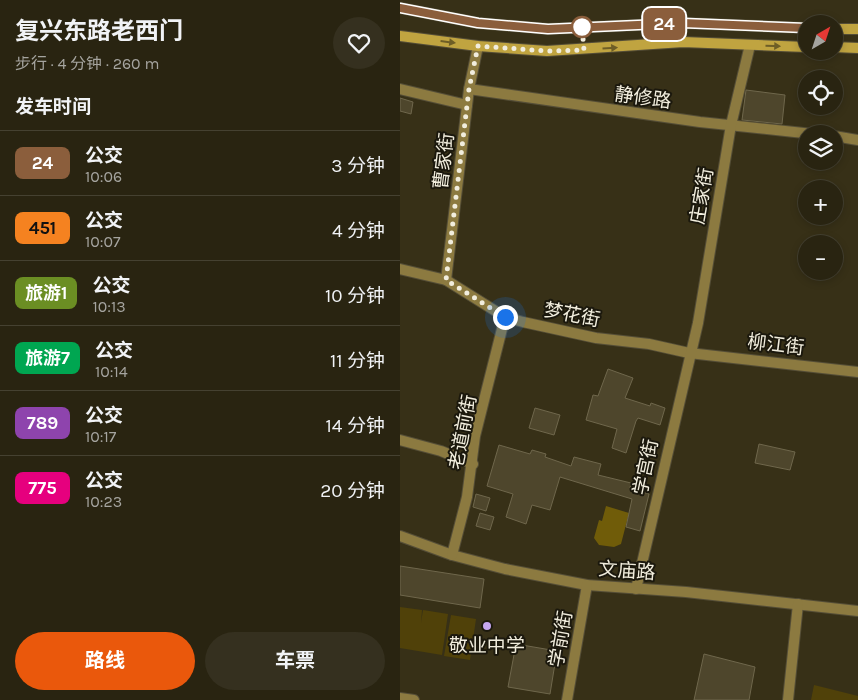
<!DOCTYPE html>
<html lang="zh">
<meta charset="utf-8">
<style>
body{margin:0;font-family:Karla,"Noto Sans SC",sans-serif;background:#35301f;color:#f1f3f6;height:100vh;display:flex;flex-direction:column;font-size:19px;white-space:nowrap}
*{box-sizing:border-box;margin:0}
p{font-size:16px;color:#a5a49f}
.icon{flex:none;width:28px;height:28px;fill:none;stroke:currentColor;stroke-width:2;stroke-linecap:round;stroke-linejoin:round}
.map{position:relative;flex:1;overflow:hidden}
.sheet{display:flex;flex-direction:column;background:#292411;width:400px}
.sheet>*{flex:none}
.badge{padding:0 10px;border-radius:8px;font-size:18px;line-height:32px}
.needle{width:32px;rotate:39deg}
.tools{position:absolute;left:398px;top:15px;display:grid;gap:10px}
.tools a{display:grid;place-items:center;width:45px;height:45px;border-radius:50%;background:#292411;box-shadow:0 2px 8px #0003,0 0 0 1px #454131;font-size:25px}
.you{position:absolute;width:25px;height:25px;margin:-12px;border:4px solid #fff;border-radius:50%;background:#1a73e8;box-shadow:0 0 0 8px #1a73e833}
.map>.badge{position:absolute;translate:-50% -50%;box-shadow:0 0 0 2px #fff}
h2{padding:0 15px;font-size:19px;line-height:45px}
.round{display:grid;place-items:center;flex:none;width:52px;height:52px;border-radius:26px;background:#35301f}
.summary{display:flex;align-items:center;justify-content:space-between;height:85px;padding:0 15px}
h1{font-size:24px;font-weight:700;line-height:38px}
.action{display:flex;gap:10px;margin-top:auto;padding:10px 15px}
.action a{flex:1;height:58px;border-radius:30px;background:#ea580c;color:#fff;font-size:20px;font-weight:700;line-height:58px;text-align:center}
.action a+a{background:#35301f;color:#f1f3f6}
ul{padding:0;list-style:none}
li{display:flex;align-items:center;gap:15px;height:65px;padding:0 15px;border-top:1px solid #454131}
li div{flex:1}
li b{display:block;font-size:19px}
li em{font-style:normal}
li .badge{min-width:55px;font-weight:700;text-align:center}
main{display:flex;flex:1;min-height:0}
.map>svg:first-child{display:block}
.green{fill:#504109}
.water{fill:#705c09}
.building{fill:#4e462c;stroke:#6f674c}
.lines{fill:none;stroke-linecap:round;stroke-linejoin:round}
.minor-casing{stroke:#554e37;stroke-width:12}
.tertiary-casing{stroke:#554e37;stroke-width:12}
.secondary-casing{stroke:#554e37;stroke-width:12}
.minor{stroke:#8c7a40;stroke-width:10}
.tertiary{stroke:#8c7a40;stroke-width:10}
.secondary{stroke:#c0a440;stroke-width:10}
.oneway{fill:#6e5e26}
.line-casing{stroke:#fff;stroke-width:11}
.line{stroke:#8b5e3c;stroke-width:8}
.walk{stroke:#f1eddd;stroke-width:5;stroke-dasharray:0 9}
.stop-dot{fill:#fff;stroke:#8b5e3c;stroke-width:2.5}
.poi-dot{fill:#c5a6f0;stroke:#1b180d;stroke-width:2}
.labels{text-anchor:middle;stroke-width:4;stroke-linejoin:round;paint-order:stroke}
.street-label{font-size:19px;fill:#f1eddd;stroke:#1b180d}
.poi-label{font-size:19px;fill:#f1eddd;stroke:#1b180d}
</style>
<main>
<section class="sheet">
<div class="summary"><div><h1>复兴东路老西门</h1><p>步行 · 4 分钟 · 260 m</p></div><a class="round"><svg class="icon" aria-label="heart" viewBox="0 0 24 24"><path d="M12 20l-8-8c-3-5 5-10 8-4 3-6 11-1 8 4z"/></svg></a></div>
<h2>发车时间</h2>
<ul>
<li><span class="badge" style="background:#8b5e3c;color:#fff">24</span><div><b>公交</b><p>10:06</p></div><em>3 分钟</em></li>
<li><span class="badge" style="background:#f58220;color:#111">451</span><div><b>公交</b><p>10:07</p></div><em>4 分钟</em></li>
<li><span class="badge" style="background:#6b8e23;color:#fff">旅游1</span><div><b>公交</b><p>10:13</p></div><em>10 分钟</em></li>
<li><span class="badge" style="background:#00a651;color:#fff">旅游7</span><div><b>公交</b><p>10:14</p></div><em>11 分钟</em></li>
<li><span class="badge" style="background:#8e44ad;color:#fff">789</span><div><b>公交</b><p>10:17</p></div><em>14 分钟</em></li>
<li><span class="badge" style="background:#e6007e;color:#fff">775</span><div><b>公交</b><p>10:23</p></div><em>20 分钟</em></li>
</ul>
<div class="action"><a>路线</a><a>车票</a></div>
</section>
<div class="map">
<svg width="458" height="700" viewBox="0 0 458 700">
<rect width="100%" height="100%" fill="#373017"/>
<g class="green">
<path d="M0 607 22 610 21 623 23 610 48 614 42 655 0 648Z"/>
<path d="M51 615 76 619 70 660 44 656Z"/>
<path d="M414 685 458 696V700H411Z"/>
</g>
<path class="water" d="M206 506 229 513 221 544 214 547 199 545 194 538 199 520 202 521Z"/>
<g class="building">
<path d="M346 90 385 95 382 124 342 120Z"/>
<path d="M0 98 13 102 11 114 0 111Z"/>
<path d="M208 369 233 378 225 398 250 406 251 403 265 408 260 425 238 418 236 421 226 453 212 448 217 429 186 420 193 395 198 396Z"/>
<path d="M135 408 160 415 154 435 129 428Z"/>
<path d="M359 444 395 452 390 470 355 463Z"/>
<path d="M99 445 130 454 132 450 146 454 145 457 171 466 174 457 201 464 198 475 231 483 230 488 249 494 240 531 226 527 232 499 160 477 150 510 132 505 126 524 106 517 113 494 87 486Z"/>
<path d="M76 494 90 498 86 511 73 507Z"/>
<path d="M80 513 94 517 90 530 76 526Z"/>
<path d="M0 566 84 579 80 608 0 595Z"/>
<path d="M116 644 157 651 150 694 108 687Z"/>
<path d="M304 654 355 667 349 700H294Z"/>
</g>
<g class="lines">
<defs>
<g id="minor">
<path d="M0 89 67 105"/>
<path d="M69 89 300 122 413 134"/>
<path d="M434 136 458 140"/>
<path d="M0 269 46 280 105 317 123 322 196 338 249 344 289 353 458 372"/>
<path d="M46 280 69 89 78 46"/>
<path d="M0 440 41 451 73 464"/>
<path d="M0 536 52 555 105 569 187 585 286 592 458 611"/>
<path d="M52 555 67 497 75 436 105 317"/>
<path d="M236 589 298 323 331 125 350 45"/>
<path d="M167 700 187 585"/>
<path d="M388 700 398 604"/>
</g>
<path id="tertiary" d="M0 698 14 700"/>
<g id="secondary">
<path d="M0 8 78 23 148 29 283 23 406 28"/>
<path d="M434 29H458"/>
<path d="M0 36 78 46 147 51 283 42 406 47"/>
<path d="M434 47 458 48"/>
</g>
</defs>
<use href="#minor" class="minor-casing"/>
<use href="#tertiary" class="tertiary-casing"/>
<use href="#secondary" class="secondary-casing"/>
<use href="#minor" class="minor"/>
<use href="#tertiary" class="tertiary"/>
<use href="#secondary" class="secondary"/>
</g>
<defs><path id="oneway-solid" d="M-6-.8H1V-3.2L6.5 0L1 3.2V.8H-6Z" transform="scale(1.25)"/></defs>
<g class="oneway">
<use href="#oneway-solid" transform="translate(48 42) rotate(7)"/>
<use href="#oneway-solid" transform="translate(373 46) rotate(2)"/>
<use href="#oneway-solid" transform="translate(210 48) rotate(-4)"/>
</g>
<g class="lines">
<defs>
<path id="line" d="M0 8 78 23 148 29 283 23 406 28"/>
</defs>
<use href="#line" class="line-casing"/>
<use href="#line" class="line"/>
<path class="walk" d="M105 317 46 280 69 89 78 46 147 51 184 50 182 27"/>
</g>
<circle class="stop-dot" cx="182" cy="27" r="10"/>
<circle class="poi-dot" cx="87" cy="626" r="5"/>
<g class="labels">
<g class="street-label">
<text transform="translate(243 97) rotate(8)" y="7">静修路</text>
<text transform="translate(43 161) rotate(-83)" y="7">曹家街</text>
<text transform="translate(301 196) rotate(-80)" y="7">庄家街</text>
<text transform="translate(172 314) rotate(11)" y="7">梦花街</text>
<text transform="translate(376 344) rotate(7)" y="7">柳江街</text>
<text transform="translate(62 432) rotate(-79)" y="7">老道前街</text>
<text transform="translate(245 467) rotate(-78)" y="7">学宫街</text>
<text transform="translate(227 570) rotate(4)" y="7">文庙路</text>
<text transform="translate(160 639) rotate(-80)" y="7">学前街</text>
</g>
<g class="poi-label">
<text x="87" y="652">敬业中学</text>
</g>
</g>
</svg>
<div class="tools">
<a><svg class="needle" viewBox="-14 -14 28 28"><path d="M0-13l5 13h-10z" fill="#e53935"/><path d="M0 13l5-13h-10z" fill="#a5a49f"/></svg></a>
<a><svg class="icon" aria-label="locate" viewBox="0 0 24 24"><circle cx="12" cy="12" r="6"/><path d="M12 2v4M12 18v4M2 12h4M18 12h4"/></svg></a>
<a><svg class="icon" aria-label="layers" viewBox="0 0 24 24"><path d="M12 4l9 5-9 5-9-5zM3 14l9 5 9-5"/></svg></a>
<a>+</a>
<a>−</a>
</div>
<div class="you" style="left:105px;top:317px"></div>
<b class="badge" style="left:264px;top:24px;background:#8b5e3c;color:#fff">24</b>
</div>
</main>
